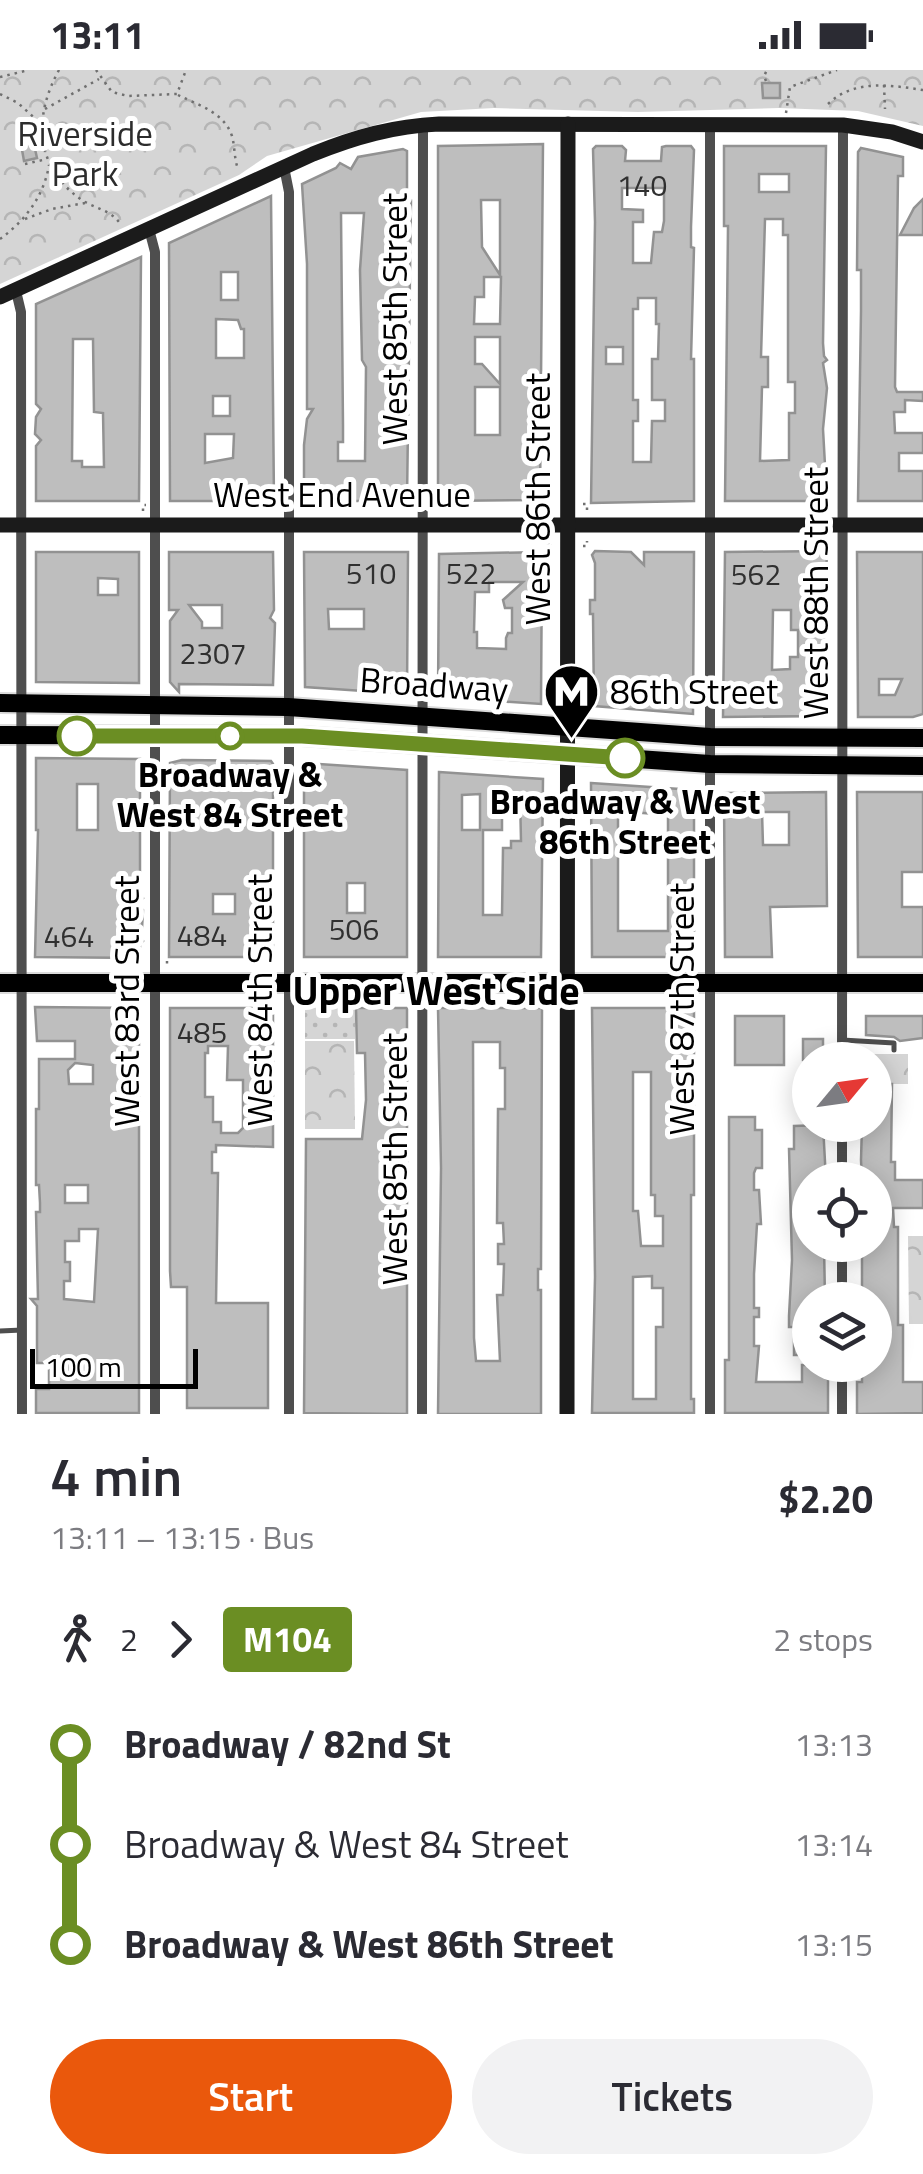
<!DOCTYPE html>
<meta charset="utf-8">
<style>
body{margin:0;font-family:"Titillium Web",sans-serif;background:#f2f2f3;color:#2b2b33;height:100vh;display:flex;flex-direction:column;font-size:38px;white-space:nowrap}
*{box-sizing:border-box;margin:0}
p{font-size:32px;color:#7c7c81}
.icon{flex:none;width:55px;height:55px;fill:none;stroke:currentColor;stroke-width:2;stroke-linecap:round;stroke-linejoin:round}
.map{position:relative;height:1344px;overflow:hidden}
.drawer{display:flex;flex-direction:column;background:#fff;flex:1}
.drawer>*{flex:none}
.badge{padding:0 20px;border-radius:8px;font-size:35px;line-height:65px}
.needle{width:65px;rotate:61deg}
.tools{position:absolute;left:792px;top:972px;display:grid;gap:20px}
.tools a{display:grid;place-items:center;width:100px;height:100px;border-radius:50%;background:#fff;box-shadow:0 5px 25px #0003;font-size:50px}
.scale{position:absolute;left:30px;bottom:25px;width:168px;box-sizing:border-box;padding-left:10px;border:5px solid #000;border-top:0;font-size:28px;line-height:35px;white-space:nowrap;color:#000;-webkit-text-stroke:8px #fff;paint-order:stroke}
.map>.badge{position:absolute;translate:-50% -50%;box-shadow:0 0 0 5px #fff}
.legs{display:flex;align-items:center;gap:15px;height:110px;padding:0 50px;font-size:32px}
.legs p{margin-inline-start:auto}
.summary{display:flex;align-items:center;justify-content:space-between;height:170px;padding:0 50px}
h1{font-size:55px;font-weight:600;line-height:75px}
.action{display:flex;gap:20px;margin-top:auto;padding:20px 50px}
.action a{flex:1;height:115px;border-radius:60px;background:#ea580c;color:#fff;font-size:40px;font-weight:600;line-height:115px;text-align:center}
.action a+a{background:#f2f2f3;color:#2b2b33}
ul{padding:0 50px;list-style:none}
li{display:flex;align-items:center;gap:35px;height:100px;font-size:38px}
li i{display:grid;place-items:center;width:15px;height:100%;margin:0 12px;background:currentColor}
li i::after{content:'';width:25px;height:25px;margin:-12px;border:8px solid;border-radius:50%;background:#fff}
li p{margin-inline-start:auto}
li:first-child i{background:linear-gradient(#0000 50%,currentColor 0)}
li:last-child i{background:linear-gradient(currentColor 50%,#0000 0)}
.status{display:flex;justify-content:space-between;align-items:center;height:70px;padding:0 50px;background:#fff;direction:ltr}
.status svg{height:28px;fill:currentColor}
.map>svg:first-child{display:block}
.park{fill:url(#park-crowns)}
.garden{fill:url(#garden-dots)}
.building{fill:#bebebe;stroke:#929292;stroke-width:2.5;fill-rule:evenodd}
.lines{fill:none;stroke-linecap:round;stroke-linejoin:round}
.primary-casing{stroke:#dbdbdb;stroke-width:22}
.path{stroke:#707070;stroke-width:2.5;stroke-dasharray:2.5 5;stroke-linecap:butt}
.lane{stroke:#4e4e4e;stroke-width:5}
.street{stroke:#4e4e4e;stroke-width:10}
.secondary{stroke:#1b1b1b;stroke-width:15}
.primary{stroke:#000;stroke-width:18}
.line-1-casing{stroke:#fff;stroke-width:22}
.line-1{stroke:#6b8e23;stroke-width:15}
.stop-1-dot{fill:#fff;stroke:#6b8e23;stroke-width:5}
.labels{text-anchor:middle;stroke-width:10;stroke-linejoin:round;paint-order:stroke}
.number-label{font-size:30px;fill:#303030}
.park-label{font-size:35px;fill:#2c2c2c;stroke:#fff}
.street-label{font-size:35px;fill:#000;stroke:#fff}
.poi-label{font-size:35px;fill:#000;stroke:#fff;text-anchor:start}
.stop-label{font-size:35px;font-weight:bold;fill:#000;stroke:#fff}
.quarter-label{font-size:40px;font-weight:bold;fill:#000;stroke:#fff}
</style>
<div class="status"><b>13:11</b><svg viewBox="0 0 49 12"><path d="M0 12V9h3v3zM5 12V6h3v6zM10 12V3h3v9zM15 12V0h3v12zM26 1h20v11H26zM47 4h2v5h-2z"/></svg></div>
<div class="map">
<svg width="923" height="1344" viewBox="0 0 923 1344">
<defs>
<pattern id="park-crowns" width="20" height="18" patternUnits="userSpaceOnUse" patternTransform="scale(2.5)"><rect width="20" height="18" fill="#d5d5d5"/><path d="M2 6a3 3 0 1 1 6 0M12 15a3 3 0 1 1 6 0" fill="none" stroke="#b5b5b5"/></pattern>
<pattern id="garden-dots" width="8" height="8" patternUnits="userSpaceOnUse" patternTransform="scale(2.5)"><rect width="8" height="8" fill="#d5d5d5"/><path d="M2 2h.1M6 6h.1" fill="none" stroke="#b5b5b5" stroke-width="1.8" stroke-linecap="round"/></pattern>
</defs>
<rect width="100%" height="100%" fill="#fff"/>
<g class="park">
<path d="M0 0H923V56L858 41 779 38 638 42 494 38 421 42 267 86 239 105 0 214Z"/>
<path d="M305 971H354L355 1059H305Z"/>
<path d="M857 984H908V1014H875V990H857Z"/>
<path d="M908 1166H923V1254H909Z"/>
</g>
<path class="garden" d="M355 937V969H305V938Z"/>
<g class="building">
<path d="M762 13H780V28H763Z"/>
<path d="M31 61 37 88 24 91 19 63Z"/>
<path d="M543 74 540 430 438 431V76ZM481 130H500V205L482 177ZM484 207H501L500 254H474L475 227H484ZM475 267H500V314L482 294H475ZM475 317H500V365H475Z"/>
<path d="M596 76H622L626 80 625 91H661L662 77 666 76H691L694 80 691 157V177L694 178 691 289H694V431L591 433 595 152 593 79ZM622 118H664V151L662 162H654L651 193H633V152H643V140L622 139ZM638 228H656V254H659L658 289H652V330H665V351H652L651 392H633V351H638V330H633V239H638ZM606 277H623V294H606Z"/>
<path d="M724 76H826L823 273 824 286 827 290 823 293 827 318 823 359 827 431H725L728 156H724ZM759 104H789V122H759ZM765 149H783V165H788V312H795V343H789V390L760 391 762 317H768V287H761Z"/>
<path d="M861 78 903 87V106H898L895 317 897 322H923V331L905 330V342H894L895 363H923V383H899V401H923V431H858L861 241V200H857L858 82Z"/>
<path d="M403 79 407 81V127L411 130 407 431H304V375L307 349 313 339H307V194L302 114 336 98 340 93 351 99 358 87ZM341 143H364L360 200 362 290 366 297 365 391H338V372H343V355Z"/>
<path d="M271 126 274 431H170L169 173ZM221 202H238V230H221ZM216 249 238 250 241 259H244V288H216ZM213 326H230V346H213ZM205 364H234L233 388 205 393Z"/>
<path d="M923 129V165H900L914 138Z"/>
<path d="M141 187 139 431H36V376L41 370 35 364 36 347 41 339 36 334V234ZM73 269H93L94 342 103 343 104 397H82V391H72Z"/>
<path d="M595 481 631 482 644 495V482H694L693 644 594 636 593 544H590V530H595V493L592 485Z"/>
<path d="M827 481 824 569 827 646 723 647 725 482ZM773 540H791V560H798V587H790V599L772 600Z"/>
<path d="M36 482H139V613L36 612ZM98 508 118 509V525H98Z"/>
<path d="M169 482H273L274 540 270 548 275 553 273 615 179 614V622L170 612V551L178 540H169ZM189 535H222V558H202V552Z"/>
<path d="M304 482H408L407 624 305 617ZM328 539H364V559H329Z"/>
<path d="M542 482 541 634 438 627 439 484ZM489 512H523L503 530 505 538H512V563H508L506 568V579L477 578V562H474L475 522H489Z"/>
<path d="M857 482H923V644L913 647H858ZM879 609H902L895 625H879Z"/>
<path d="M36 688 140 689V824L143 828 136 834 143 840 142 859 136 864 143 871 140 874V888L35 887 38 760H36ZM77 714H98V760H77Z"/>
<path d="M182 690 271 691 273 694V887H169L170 693ZM213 824H235V844H213Z"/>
<path d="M304 693 407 700V887H304ZM347 813H365V843H347Z"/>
<path d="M439 702 543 709 541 887H438ZM480 724V760H462V725ZM502 726H520L521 771H511V778H503L502 845H483V760H502Z"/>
<path d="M591 713 694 720V887H592ZM618 741 668 745V861H618Z"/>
<path d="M826 722 827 836 770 837 772 887H725L724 723ZM762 742H789V775H763Z"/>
<path d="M857 722H923V802H902V837H923V887H858Z"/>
<path d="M35 937 139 938V1343H36V1319H49V1293H37V1236L31 1229H38L36 1142H40V1133L39 1115H36V1039H39V989H75V971H37ZM75 993 93 995V1014H69L68 1000ZM65 1115H88V1133H65ZM79 1159H98L94 1232 64 1229V1211H70V1192H65V1171H79Z"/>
<path d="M170 938H273V1077L216 1075V1082H212V1103H218L216 1233H268V1338H187V1217H171L170 1201ZM208 976H228L227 1010H243V1058L238 1063H221V1052H213V1027H205V983H208Z"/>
<path d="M356 938H407V1344L304 1343 306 1069H362L366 1030 365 983H357Z"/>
<path d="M438 938H542L541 1199H538V1220H541V1344H438L441 1098ZM473 972H500V998H505V1039H498L497 1153H503L504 1174H498V1194H504L503 1225H497L500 1291H476L474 1268Z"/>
<path d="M592 938H694V1125H691V1329H694V1343H592L595 1207ZM633 1002H651V1125H655V1146H663V1176H641L638 1141H633ZM652 1206V1218H663V1257H656V1329H633V1207Z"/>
<rect x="735" y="946" width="49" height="49"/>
<path d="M866 946H923V968L900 971 894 967 866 965Z"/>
<rect x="803" y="969" width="20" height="21"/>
<path d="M875 1014H892L891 1092H895V1110H923V1138H893L894 1157H898V1255H903V1312H923V1343L857 1344V1312H862V1295H875V1230H862V1175H875V1110H862L861 1090 862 1055H875Z"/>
<path d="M729 1047H755V1060H762V1098H756L754 1103V1120H759L761 1154H757L754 1204V1238H759V1247H754V1276H759L756 1312H802V1295H828V1343H725V1290H729Z"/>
<path d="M823 1055 826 1110H810V1175H824L825 1230H810V1285H794V1257H789V1246L792 1190 789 1079H794V1056Z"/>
</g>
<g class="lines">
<defs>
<g id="primary">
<path d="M0 633 288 637 710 667 923 668"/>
<path d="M0 665 302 666 710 694 923 696"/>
<path d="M0 913H923"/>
</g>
</defs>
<use href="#primary" class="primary-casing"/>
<g class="path">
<path d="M59 0C34 45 34 95 79 128 92 138 109 139 119 152"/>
<path d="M96 0 112 22 128 26 177 24 186 0"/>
<path d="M0 7 29 0"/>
<path d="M766 11 764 6 767 0"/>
<path d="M884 15 885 39"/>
<path d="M0 24 18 33 39 52"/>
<path d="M178 25C198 35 224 42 232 66 235 77 234 88 238 99"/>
<path d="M828 34C854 9 890 15 923 20"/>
<path d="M45 39 99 9"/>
<path d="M786 43 790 17 837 0"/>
<path d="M18 61 39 56"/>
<path d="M25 94 47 89"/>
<path d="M25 149 52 139 85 133"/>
<path d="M0 169C25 151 44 126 49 95"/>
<path d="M583 434H587V440"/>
<path d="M546 435H553"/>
<path d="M143 441V435H146"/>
<path d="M548 472V476H552"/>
<path d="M583 476H587V471"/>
<path d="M167 891V895"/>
</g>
<g class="lane">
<path d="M842 970 894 973V980"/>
<path d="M0 1261 22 1260"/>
</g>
<g class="street">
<path d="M284 97 289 122V1344"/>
<path d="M149 159 155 182V1344"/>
<path d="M16 221 21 242 22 1344"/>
<path d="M842 990 843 55"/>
<path d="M842 1055V1110"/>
<path d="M842 1175V1230"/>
<path d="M842 1295V1344"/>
<path d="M422 1344 423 55"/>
<path d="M710 1344V54"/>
</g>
<g class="secondary">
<path d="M0 227 313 84C355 67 394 56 439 54L843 55 892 62 923 72"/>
<path d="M0 455H923"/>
<path d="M567 1344 568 54"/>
</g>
<use href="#primary" class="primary"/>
</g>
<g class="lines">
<defs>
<path id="line-1" d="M77 666H302L625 688"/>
</defs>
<use href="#line-1" class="line-1-casing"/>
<use href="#line-1" class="line-1"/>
</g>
<defs>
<symbol id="metro-pin" viewBox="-11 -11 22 30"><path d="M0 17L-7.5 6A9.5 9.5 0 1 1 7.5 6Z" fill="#000" stroke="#fff"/><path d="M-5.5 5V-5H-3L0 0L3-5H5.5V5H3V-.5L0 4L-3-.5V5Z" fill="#fff"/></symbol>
</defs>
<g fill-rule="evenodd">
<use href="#metro-pin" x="540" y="590" width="63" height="86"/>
</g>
<g class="stop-1-dot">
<circle cx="77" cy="666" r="18"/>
<circle cx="230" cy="666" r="12"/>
<circle cx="625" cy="688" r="18"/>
</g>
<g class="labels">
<g class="number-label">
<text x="642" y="126">140</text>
<text x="371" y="514">510</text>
<text x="471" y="514">522</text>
<text x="756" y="515">562</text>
<text x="213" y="594">2307</text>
<text x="354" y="870">506</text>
<text x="202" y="876">484</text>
<text x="69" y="877">464</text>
<text x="202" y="973">485</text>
</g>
<g class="park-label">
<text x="85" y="76">Riverside<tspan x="85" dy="40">Park</tspan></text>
</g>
<g class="street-label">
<text transform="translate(395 249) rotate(-90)" y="12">West 85th Street</text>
<text x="342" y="437">West End Avenue</text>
<text transform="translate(538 429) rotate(-90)" y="12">West 86th Street</text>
<text transform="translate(816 523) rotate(-90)" y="12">West 88th Street</text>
<text transform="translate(434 615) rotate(4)" y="12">Broadway</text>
<text transform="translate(260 930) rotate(-90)" y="12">West 84th Street</text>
<text transform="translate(127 931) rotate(-90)" y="12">West 83rd Street</text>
<text transform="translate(682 939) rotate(-90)" y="12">West 87th Street</text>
<text transform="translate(395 1089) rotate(-90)" y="12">West 85th Street</text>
</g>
<g class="poi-label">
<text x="610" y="634">86th Street</text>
</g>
<g class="stop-label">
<text x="230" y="717">Broadway &amp;<tspan x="230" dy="40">West 84 Street</tspan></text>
<text x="625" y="744">Broadway &amp; West<tspan x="625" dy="40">86th Street</tspan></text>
</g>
<g class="quarter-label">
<text x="436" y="935">Upper West Side</text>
</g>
</g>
</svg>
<div class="tools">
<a><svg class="needle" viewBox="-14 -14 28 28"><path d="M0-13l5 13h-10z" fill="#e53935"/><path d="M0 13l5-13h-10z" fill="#7c7c81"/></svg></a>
<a><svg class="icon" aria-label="locate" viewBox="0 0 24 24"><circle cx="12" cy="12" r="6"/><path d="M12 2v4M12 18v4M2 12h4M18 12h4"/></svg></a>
<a><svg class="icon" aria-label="layers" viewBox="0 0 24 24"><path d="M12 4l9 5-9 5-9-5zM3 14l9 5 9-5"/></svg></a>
</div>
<div class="scale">100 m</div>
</div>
<section class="drawer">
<div class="summary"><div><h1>4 min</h1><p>13:11 – 13:15 · Bus</p></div><b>$2.20</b></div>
<div class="legs"><svg class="icon" aria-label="walk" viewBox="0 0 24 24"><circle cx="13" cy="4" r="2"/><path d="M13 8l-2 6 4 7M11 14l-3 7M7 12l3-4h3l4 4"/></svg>2<svg class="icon" aria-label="forward" viewBox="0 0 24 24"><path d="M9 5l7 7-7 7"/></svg><b class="badge" style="background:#6b8e23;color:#fff">M104</b><p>2 stops</p></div>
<ul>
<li><i style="color:#6b8e23"></i><b>Broadway / 82nd St</b><p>13:13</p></li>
<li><i style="color:#6b8e23"></i><span>Broadway &amp; West 84 Street</span><p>13:14</p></li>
<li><i style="color:#6b8e23"></i><b>Broadway &amp; West 86th Street</b><p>13:15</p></li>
</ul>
<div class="action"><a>Start</a><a>Tickets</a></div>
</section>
